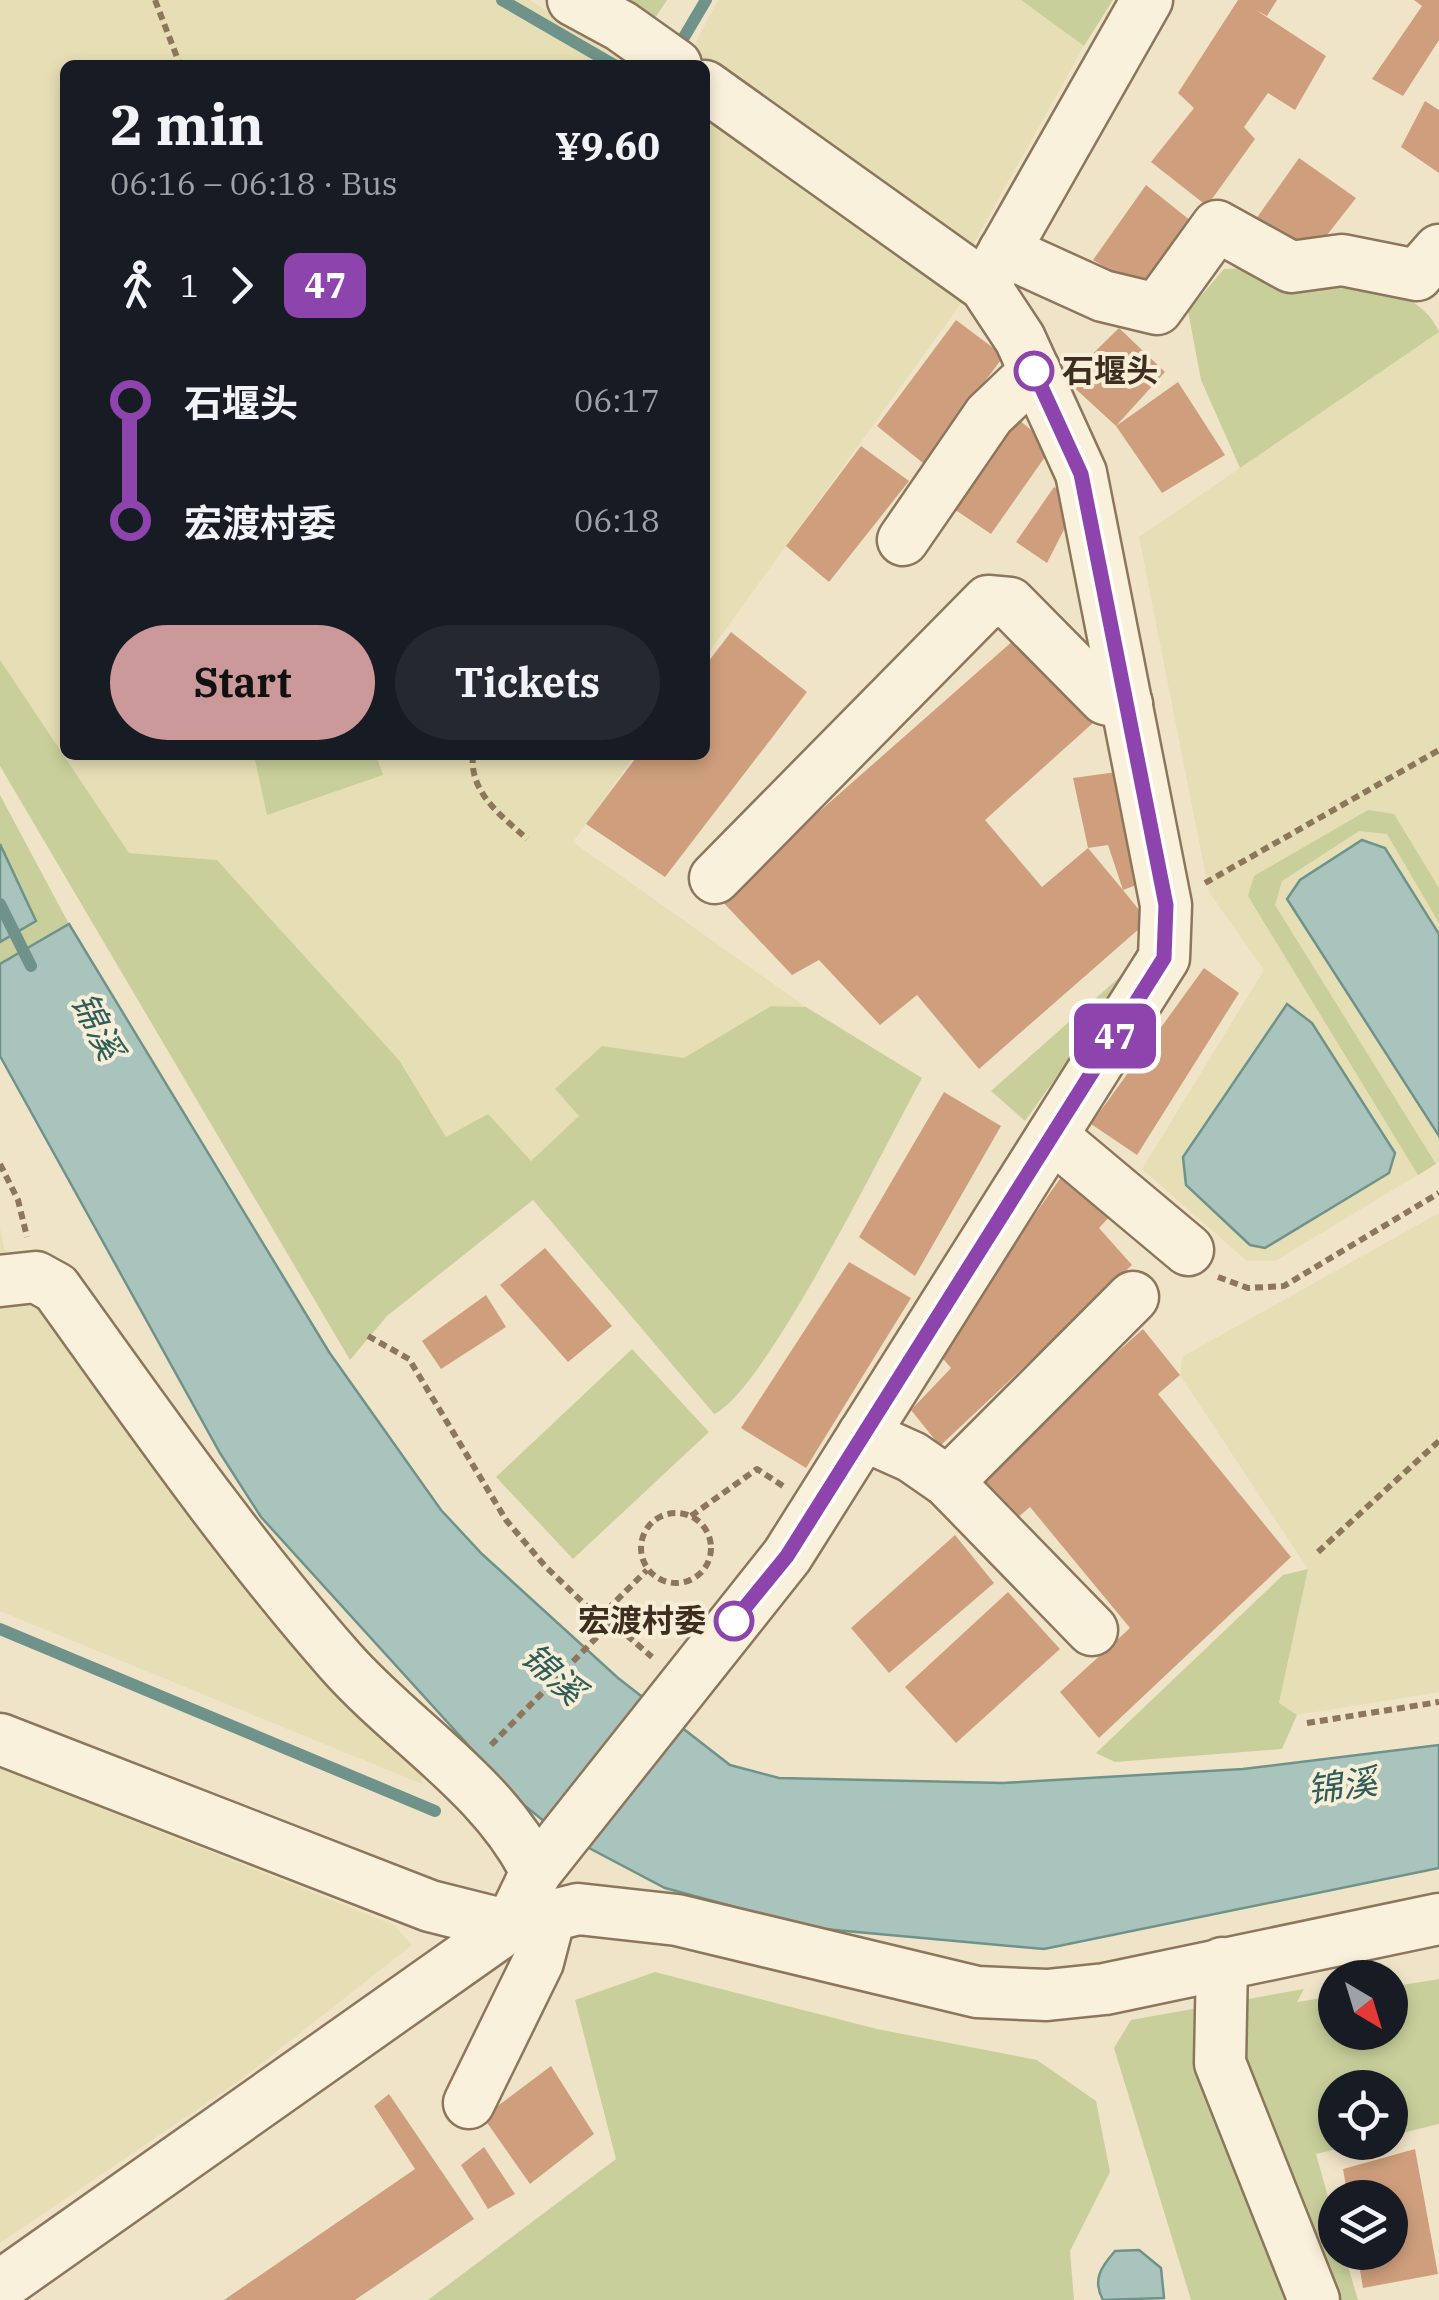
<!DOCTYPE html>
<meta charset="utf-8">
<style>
body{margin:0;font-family:"IBM Plex Serif","Noto Sans SC",serif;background:#242831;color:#f1f3f6;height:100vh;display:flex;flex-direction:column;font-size:38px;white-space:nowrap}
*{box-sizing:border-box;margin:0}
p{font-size:32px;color:#9ea1a6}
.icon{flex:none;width:55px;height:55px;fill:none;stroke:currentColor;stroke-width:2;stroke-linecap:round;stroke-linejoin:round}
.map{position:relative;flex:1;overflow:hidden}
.panel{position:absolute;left:60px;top:60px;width:650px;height:700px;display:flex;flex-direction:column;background:#171b24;border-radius:15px;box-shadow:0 5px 15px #0003}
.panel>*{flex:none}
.badge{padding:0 20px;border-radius:15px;font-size:35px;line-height:65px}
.needle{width:65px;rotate:142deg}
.buttons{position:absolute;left:1318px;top:1960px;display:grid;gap:20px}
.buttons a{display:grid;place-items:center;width:90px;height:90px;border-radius:50%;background:#171b24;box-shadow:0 5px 15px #0003;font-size:50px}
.map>.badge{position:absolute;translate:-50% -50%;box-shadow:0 0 0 5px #fff}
.legs{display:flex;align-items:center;gap:15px;height:110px;padding:0 50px;font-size:32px}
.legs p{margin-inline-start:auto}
.overview{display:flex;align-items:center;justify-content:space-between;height:170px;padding:0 50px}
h1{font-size:55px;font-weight:800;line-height:75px}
.button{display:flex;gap:20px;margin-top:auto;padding:20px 50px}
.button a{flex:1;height:115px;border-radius:60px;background:#cc999b;color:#111;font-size:40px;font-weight:800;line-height:115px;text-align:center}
.button a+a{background:#242831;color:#f1f3f6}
ul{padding:0 50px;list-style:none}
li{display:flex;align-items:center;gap:35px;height:120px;font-size:38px}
li i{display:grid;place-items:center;width:15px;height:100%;margin:0 12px;background:currentColor}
li i::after{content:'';width:25px;height:25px;margin:-12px;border:8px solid;border-radius:50%;background:#171b24}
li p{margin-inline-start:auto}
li:first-child i{background:linear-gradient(#0000 50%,currentColor 0)}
li:last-child i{background:linear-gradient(currentColor 50%,#0000 0)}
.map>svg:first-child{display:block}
.farmland{fill:#e6deb5}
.green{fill:#c9cf9b}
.water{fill:#a9c4bc;stroke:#6f938a;stroke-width:2.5}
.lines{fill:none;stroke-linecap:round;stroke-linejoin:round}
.stream{stroke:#6f938a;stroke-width:12}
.building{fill:#cf9f7d}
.minor-casing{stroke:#8d765c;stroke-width:55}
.path{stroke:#8d765c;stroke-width:6;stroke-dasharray:8 5;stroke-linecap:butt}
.minor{stroke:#faf1dc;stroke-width:50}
.line-1-casing{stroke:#fff;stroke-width:22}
.line-1{stroke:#8e44ad;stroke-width:15}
.stop-1-dot{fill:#fff;stroke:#8e44ad;stroke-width:5}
.labels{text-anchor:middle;stroke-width:8;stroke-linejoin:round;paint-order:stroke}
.stop-label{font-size:32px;font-weight:bold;fill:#3d2e20;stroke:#f7eed8;text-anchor:start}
.water-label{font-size:35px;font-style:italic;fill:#2f5d5a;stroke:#f7eed8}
</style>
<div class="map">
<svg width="1439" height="2300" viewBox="0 0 1439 2300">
<rect width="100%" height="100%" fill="#f0e4c8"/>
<g class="farmland">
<path d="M0 0H530L628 65H65V755H635L573 842 806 1007 771 1006 684 1058 602 1046 556 1089 580 1115 531 1161 446 1137 399 1060 217 860 129 853 0 660Z"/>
<path d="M718 0H1021L1084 46 970 250 691 51Z"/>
<path d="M705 119 962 302 705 658Z"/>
<path d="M1439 332V1162L1275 1261H1247L1142 1169 1264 970 1209 892 1139 537Z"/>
<path d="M1439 1213V1692L1297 1715 1279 1704 1308 1569 1180 1375 1182 1357Z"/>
<path d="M0 1228 4 1248 124 1425 420 1765 422 1784 0 1611Z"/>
<path d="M0 1768 394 1925 412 1945 239 2081 0 2243Z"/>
</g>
<g class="green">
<path d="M621 0H667L653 21Z"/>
<path d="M1021 0H1113L1084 46Z"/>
<path d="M1251 268C1303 274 1418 276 1439 332L1240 468 1201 380 1188 311 1224 269Z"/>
<path d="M0 660 129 853 217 860 399 1060 446 1137 488 1114 531 1161 579 1116 555 1089 602 1046 684 1058 771 1006 806 1007 922 1078C888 1140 764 1393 714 1414L533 1200 387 1316 350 1360 0 766Z"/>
<path d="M254 755H376L383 775 267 815Z"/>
<path d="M0 795 69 924 0 964V942L36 921 0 844Z"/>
<path d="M1368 810 1394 814 1439 888V923L1387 834 1359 831 1282 881 1275 905 1436 1164 1418 1175 1248 896 1254 876Z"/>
<path d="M1141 958 1025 1121 991 1091Z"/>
<path d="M632 1349 709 1432 573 1559 496 1477Z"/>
<path d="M1308 1569 1279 1703 1297 1715 1282 1749 1115 1762 1096 1753 1283 1575Z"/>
<path d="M655 1972 877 2029 1037 2060 1096 2101 1110 2172 1070 2251 1074 2300H428L616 2159 575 2000Z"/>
<path d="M1439 1979V2124L1390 2136V2088H1335V2142L1363 2143 1316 2154 1335 2222V2252L1344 2253 1358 2300H1191L1114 2048 1131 2020 1304 1989 1297 2002 1335 1996V2032H1390V1987Z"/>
</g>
<g class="water">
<path d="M1362 840 1385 848 1439 934V1136L1287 899 1300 880Z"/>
<path d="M0 844 36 921 0 942Z"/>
<path d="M69 924 329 1352 441 1510 482 1554 618 1678 730 1765 779 1778 1003 1783 1243 1769 1439 1745V1868L1044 1949 813 1928 665 1888 555 1830 519 1801 261 1517 220 1453 0 1056V964Z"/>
<path d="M1287 1004 1312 1023 1395 1153 1389 1173 1265 1248 1250 1245 1186 1185 1183 1157Z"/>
<path d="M1139 2250 1161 2268 1164 2298 1103 2300C1092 2280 1101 2267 1115 2251Z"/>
</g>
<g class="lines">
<g class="stream">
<path d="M502 0 614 65"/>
<path d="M674 54 706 0"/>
<path d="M0 904 31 966"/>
<path d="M0 1629 435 1811"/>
</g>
</g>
<g class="building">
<path d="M1238 0H1277L1267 16 1256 10 1326 56 1295 110 1268 93 1244 127 1255 139 1207 206 1151 162 1194 108 1178 93Z"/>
<path d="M1414 0H1439V40L1403 96 1372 79 1422 6Z"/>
<path d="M1425 101 1439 110V173L1401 147Z"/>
<path d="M1299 158 1356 198 1309 258 1256 219Z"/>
<path d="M1146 185 1196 225 1147 291 1093 260Z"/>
<path d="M956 320 1004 356 923 463 877 426Z"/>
<path d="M1119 328 1165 372 1116 426 1178 382 1225 455 1162 493 1116 426 1066 380Z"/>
<path d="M1019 420 1052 447 991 534 951 507Z"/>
<path d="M861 446 909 481 829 582 786 546Z"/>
<path d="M1054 487 1078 502 1047 563 1016 542Z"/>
<path d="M731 632 807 692 665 877 586 824 638 755H705V666Z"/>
<path d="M1015 639 1094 722 985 820 1042 887 1088 848 1123 890 1108 845 1088 848 1073 778 1124 771 1147 881 1123 890 1148 921 979 1069 917 995 880 1025 819 960 792 975 720 899Z"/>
<path d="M1204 968 1239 993 1137 1155 1091 1124Z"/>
<path d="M944 1092 1001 1126 915 1276 859 1237Z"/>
<path d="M1066 1170 1113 1213 1099 1228 1132 1265 940 1446 911 1410 951 1368 938 1353Z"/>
<path d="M545 1248 612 1326 568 1362 500 1285Z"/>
<path d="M849 1262 911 1298 806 1468 741 1428Z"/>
<path d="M486 1295 506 1327 441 1369 422 1341Z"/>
<path d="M1143 1329 1180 1375 1158 1394 1291 1557 1099 1738 1060 1692 1130 1628 1030 1507 1009 1525 973 1482Z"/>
<path d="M955 1535 994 1583 889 1673 851 1628Z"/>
<path d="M1008 1592 1060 1649 956 1743 905 1687Z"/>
<path d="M551 2066 594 2134 530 2184 483 2117Z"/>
<path d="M389 2094 474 2219 355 2300H224L415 2169 374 2106Z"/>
<path d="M484 2147 515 2194 488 2209 461 2165Z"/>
<path d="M1415 2149 1438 2274 1363 2288 1357 2252H1390V2198H1348L1343 2169Z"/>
</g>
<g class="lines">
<defs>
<g id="minor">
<path d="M573 0 621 26 676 65"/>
<path d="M1004 251 1103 296 1157 309 1217 226 1291 267 1342 260 1417 275 1439 250"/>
<path d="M989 278 1147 0"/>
<path d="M903 540 989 415 1035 371"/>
<path d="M715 878 988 601 1010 603 1105 699 1127 704"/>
<path d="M1052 1136 1188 1250"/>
<path d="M0 1281 36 1277 56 1288C148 1416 237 1544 341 1662 403 1732 494 1786 536 1872"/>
<path d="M863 1435 912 1457 948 1482 1092 1630"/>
<path d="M948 1482 1133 1297"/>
<path d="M0 1739 430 1906 510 1926 578 1909 677 1920 977 1992 1047 1995 1105 1989 1439 1919"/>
<path d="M1222 1963 1220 2063 1314 2300"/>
<path d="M469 2103 538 1962 550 1916"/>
<path d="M0 2286 510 1926 536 1872 787 1556 1164 958 1166 905 1081 473 1020 339 985 286 705 86"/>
</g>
</defs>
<use href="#minor" class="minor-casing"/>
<g class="path">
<path d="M155 0 180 65"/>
<path d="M473 755C469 793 502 816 527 839"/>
<path d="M1205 883 1439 750"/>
<path d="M0 1164 18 1200 27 1237"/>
<path d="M1218 1277 1248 1288 1284 1286 1439 1193"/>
<path d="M368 1336 409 1359 506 1520 545 1566 599 1618 623 1632 652 1657"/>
<circle cx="676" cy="1548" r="35"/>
<path d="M691 1516 757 1469 783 1486"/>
<path d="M1318 1552 1439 1441"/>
<path d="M1307 1723 1439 1702"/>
<path d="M491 1745 597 1637 599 1618 647 1570"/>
</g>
<use href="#minor" class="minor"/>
</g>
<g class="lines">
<defs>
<path id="line-1" d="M734 1621 787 1556 1164 958 1166 905 1081 474 1034 371"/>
</defs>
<use href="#line-1" class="line-1-casing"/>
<use href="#line-1" class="line-1"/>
</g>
<g class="stop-1-dot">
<circle cx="1034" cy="371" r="18"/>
<circle cx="734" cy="1621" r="18"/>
</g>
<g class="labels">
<g class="stop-label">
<text x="1062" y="382">石堰头</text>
<text x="706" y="1632" text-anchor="end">宏渡村委</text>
</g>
<g class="water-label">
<text transform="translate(97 1026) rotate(63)" y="12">锦溪</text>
<text transform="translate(553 1674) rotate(42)" y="12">锦溪</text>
<text transform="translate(1342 1786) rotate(-8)" y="12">锦溪</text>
</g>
</g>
</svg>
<div class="buttons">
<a><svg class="needle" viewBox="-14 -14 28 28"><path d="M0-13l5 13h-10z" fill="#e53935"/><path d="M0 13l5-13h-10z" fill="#9ea1a6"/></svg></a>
<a><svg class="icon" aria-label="locate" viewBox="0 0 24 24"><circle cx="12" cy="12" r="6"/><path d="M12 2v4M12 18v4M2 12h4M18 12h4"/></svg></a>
<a><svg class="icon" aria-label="layers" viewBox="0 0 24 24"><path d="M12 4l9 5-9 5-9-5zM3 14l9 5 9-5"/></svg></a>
</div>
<b class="badge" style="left:1115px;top:1036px;background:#8e44ad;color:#fff">47</b>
<section class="panel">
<div class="overview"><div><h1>2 min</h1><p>06:16 – 06:18 · Bus</p></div><b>¥9.60</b></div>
<div class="legs"><svg class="icon" aria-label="walk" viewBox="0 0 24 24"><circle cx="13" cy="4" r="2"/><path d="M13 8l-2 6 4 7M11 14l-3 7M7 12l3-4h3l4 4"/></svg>1<svg class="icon" aria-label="forward" viewBox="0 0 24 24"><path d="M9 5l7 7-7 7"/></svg><b class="badge" style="background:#8e44ad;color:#fff">47</b></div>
<ul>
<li><i style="color:#8e44ad"></i><b>石堰头</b><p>06:17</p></li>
<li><i style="color:#8e44ad"></i><b>宏渡村委</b><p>06:18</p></li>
</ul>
<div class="button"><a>Start</a><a>Tickets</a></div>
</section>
</div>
